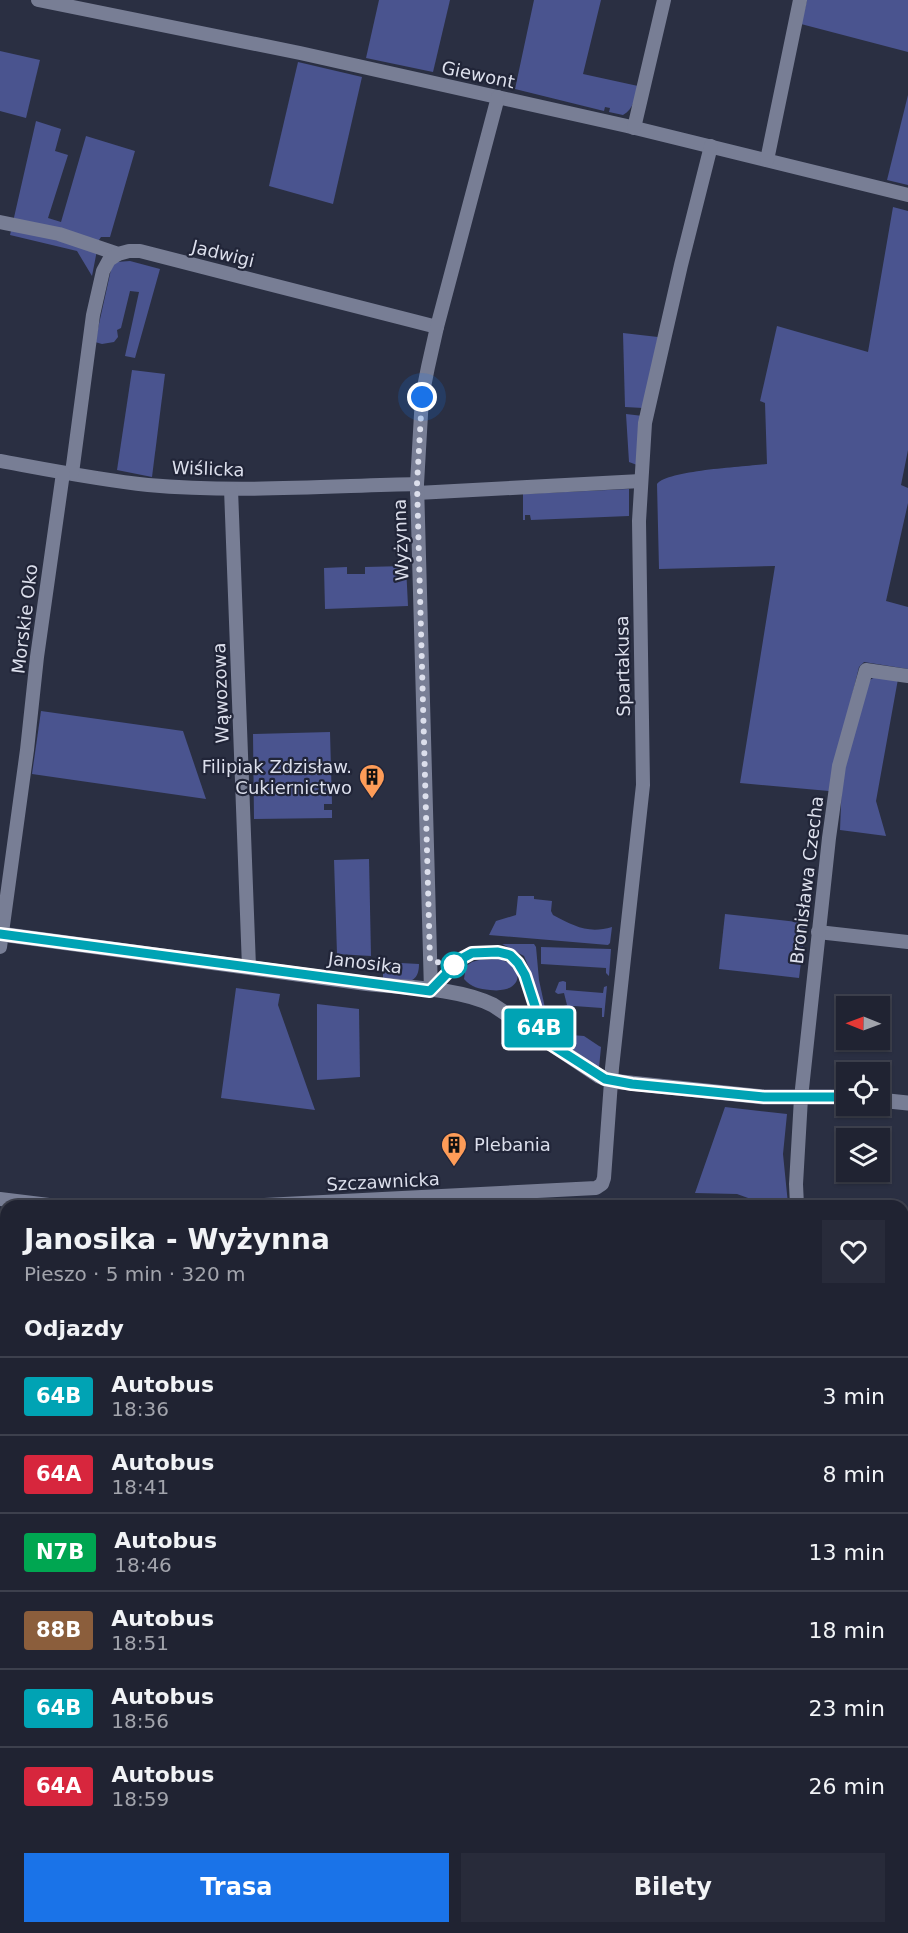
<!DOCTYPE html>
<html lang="pl">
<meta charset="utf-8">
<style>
body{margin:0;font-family:"DejaVu Sans",sans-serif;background:#282b3a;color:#f1f3f6;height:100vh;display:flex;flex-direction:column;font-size:22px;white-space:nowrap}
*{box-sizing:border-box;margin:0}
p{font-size:20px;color:#a2a4ac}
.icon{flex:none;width:33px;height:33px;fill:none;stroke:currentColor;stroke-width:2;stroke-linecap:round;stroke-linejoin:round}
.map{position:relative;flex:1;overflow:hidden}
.side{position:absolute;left:0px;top:1200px;width:909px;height:734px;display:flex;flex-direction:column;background:#202332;border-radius:18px 18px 0 0;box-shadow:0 2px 4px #0004,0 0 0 2px #3d404d}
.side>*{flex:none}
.badge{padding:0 12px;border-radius:4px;font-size:21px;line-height:39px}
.needle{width:39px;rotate:271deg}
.buttons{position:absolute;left:836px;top:996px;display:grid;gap:12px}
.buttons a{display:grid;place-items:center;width:54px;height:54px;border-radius:0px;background:#202332;box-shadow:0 2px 4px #0004,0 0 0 2px #3d404d;font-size:30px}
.you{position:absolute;width:30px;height:30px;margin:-15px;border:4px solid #fff;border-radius:50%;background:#1a73e8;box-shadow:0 0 0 9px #1a73e833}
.map>.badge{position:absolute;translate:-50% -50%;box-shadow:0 0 0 3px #fff}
h2{padding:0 24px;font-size:22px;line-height:54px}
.round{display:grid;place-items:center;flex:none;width:63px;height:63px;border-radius:0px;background:#282b3a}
.summary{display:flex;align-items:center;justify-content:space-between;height:102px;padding:0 24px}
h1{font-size:28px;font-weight:700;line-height:45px}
.button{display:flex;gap:12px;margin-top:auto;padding:12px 24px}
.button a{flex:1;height:69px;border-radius:0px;background:#1a73e8;color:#fff;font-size:24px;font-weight:700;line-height:69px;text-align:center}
.button a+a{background:#282b3a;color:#f1f3f6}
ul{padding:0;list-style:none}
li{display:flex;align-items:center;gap:18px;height:78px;padding:0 24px;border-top:2px solid #3d404d}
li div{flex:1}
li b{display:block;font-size:22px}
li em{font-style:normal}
li .badge{min-width:66px;font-weight:700;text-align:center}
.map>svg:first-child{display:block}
.green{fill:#4a548f}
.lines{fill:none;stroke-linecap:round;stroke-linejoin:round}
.minor{stroke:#787e95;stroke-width:14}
.tertiary{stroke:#787e95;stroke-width:15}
.line-casing{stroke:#fff;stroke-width:14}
.line{stroke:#00a3b4;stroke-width:9}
.walk{stroke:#dcdfec;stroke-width:6;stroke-dasharray:0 10.8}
.stop-dot{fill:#fff;stroke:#00a3b4;stroke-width:3}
.labels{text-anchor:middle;stroke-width:4.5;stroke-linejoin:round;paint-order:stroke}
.street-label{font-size:18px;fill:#dcdfec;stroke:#212538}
.poi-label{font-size:18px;fill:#dcdfec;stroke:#212538;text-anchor:end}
</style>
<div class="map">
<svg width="908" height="1933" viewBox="0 0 908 1933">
<rect width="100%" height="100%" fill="#2a2f42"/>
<g class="green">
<path d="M379 0H450L433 72 366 58Z"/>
<path d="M534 0H601L583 74 638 86C635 97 634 109 623 115L609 112 610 108 605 107 604 111 515 89Z"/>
<path d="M807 0H908V52L801 24Z"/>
<path d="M0 51 40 60 26 118 0 111Z"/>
<path d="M298 62 362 77 333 204 269 186Z"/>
<path d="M908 95V185L887 180Z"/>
<path d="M36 121 61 129 55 151 68 155 48 218 61 222 86 136 135 151 110 237H101L99 240 92 276 77 251 10 235Z"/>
<path d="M893 207 908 211V450L901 485 908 488V503L886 601 908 607V669L864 662 859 667 829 791 740 783 775 566 659 569 657 484C669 470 745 467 767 464L765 403 760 401 777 326 868 352Z"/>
<path d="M130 261 160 269 135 358 125 356 139 292 130 291 121 328 117 330 118 337 114 342 102 344 95 342 112 265 116 262Z"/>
<path d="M623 333 658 337 643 408 625 407Z"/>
<path d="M132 370 165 374 152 477 117 470Z"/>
<path d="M626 414 643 416 637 465 629 462Z"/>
<path d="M629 489V516L531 520 530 515H525V520H523V494Z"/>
<path d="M406 566 408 606 325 609 324 568 347 567V574H365V567Z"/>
<path d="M877 676 898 679 876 801 886 836 840 830 842 779 868 681Z"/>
<path d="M41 711 183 731 206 799 32 774Z"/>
<path d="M330 732 332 804H324V810H332V818L254 819 253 734Z"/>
<path d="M369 859 371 956 337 954 334 860Z"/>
<path d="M518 896H534V899L552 901 551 911 553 915C574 926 588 934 612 927L610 943 608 945 489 935 496 921 516 915Z"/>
<path d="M725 914 806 923 799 978 719 969Z"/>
<path d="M502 944H534L536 947 539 980 548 1022 547 1031 531 973 524 956Z"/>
<path d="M541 947 611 949 609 976 606 973V968L541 964Z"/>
<path d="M499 959C526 966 524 994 490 990 479 989 471 987 464 979L466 966 472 962 479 960Z"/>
<path d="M383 962 419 964C419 988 401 981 383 979Z"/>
<path d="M563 981 566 982V990L603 993 604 987 607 986 604 1017H602V1008L574 1006 566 1014 558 1009 560 1007 567 1005 564 993 558 994 555 992 559 982Z"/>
<path d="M236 988 280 994 278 1005 315 1110 221 1098Z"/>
<path d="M317 1004 359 1009 360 1077 317 1080Z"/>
<path d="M558 1034 584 1036 599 1046 601 1047 599 1068 555 1039Z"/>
<path d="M725 1107 787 1114 783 1154 788 1204 770 1206 737 1194 695 1193Z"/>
<path d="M903 1383 908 1393V1933H364L363 1928H903Z"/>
<path d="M0 1654 6 1656V1928H345L346 1933H0Z"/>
</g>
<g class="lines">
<g class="minor">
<path d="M38 0 300 53 627 126 908 195"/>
<path d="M634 128 664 0"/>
<path d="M767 160 800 0"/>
<path d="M0 222 59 234 118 254 129 251H140L437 327"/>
<path d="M0 461C49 470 99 480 148 485 237 493 328 486 417 484"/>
<path d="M72 473 93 315 103 271 109 260 118 254"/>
<path d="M231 489 249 967"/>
<path d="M417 493 641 481"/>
<path d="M818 932 908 942"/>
<path d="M0 947 27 750 37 657 63 473"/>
<path d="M431 991 417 484 422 397 428 367 437 327 498 97"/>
<path d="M0 1199 57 1206"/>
<path d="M244 1206 596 1188 602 1184 604 1178 612 1068 643 785 639 521 645 423 681 265 711 146"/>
<path d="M797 1206 796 1184 801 1098 829 838 839 766 866 670 908 676"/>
<path d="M903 1246H908"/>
<path d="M0 1559 6 1560"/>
</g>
<g class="tertiary">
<path d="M0 934C121 950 242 966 363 983 403 988 458 987 493 1005L599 1076 611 1081 764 1097H846"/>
<path d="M879 1100 908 1103"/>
</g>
</g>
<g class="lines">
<defs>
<path id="line" d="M0 934 430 991 461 959 472 953 498 952 510 955 518 963 525 975 535 1006 538 1026 544 1040 605 1079 632 1084 764 1097H846"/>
</defs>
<use href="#line" class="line-casing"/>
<use href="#line" class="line"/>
<path class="walk" d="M422 397 417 484 430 961 454 965"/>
</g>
<defs>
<symbol id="building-pin" viewBox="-11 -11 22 30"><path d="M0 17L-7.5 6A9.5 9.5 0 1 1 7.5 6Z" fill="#fe9c58" stroke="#212538"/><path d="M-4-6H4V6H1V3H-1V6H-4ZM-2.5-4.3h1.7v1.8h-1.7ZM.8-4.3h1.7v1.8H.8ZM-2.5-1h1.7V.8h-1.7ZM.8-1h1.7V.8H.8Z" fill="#111"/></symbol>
</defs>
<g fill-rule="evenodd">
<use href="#building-pin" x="357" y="762" width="30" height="40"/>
<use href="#building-pin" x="439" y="1130" width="30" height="40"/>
</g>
<circle class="stop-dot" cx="454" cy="965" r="12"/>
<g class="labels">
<g class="street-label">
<text transform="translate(478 75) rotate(12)" y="6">Giewont</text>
<text transform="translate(223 254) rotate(14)" y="6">Jadwigi</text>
<text transform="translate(208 469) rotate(2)" y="6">Wiślicka</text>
<text transform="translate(401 540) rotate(-92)" y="6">Wyżynna</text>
<text transform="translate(25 619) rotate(-83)" y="6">Morskie Oko</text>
<text transform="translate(623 666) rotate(-91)" y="6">Spartakusa</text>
<text transform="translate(221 693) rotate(-92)" y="6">Wąwozowa</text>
<text transform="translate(807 880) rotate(-83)" y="6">Bronisława Czecha</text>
<text transform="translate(365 963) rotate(7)" y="6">Janosika</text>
<text transform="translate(383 1182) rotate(-3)" y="6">Szczawnicka</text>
</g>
<g class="poi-label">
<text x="352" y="773">Filipiak Zdzisław.<tspan x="352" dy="21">Cukiernictwo</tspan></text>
<text x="474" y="1151" text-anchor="start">Plebania</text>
</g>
</g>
</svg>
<div class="buttons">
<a><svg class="needle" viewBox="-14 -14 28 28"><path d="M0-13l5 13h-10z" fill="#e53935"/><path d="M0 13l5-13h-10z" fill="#a2a4ac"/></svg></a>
<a><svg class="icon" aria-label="locate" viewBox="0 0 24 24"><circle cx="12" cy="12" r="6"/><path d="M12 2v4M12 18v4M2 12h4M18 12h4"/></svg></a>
<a><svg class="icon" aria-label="layers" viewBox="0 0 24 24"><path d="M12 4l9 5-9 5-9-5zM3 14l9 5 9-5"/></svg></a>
</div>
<div class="you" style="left:422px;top:397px"></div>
<b class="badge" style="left:539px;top:1028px;background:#00a3b4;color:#fff">64B</b>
<section class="side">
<div class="summary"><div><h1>Janosika - Wyżynna</h1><p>Pieszo · 5 min · 320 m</p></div><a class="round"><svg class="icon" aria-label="heart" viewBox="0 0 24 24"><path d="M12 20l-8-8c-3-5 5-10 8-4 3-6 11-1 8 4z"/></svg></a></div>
<h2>Odjazdy</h2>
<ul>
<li><span class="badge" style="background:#00a3b4;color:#fff">64B</span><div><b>Autobus</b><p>18:36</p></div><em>3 min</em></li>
<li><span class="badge" style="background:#d7263d;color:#fff">64A</span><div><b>Autobus</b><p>18:41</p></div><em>8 min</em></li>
<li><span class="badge" style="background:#00a651;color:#fff">N7B</span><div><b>Autobus</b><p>18:46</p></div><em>13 min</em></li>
<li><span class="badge" style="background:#8b5e3c;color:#fff">88B</span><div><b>Autobus</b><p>18:51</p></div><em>18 min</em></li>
<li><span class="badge" style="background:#00a3b4;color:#fff">64B</span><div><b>Autobus</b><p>18:56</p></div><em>23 min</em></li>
<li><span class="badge" style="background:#d7263d;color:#fff">64A</span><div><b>Autobus</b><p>18:59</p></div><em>26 min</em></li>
</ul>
<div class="button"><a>Trasa</a><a>Bilety</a></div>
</section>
</div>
